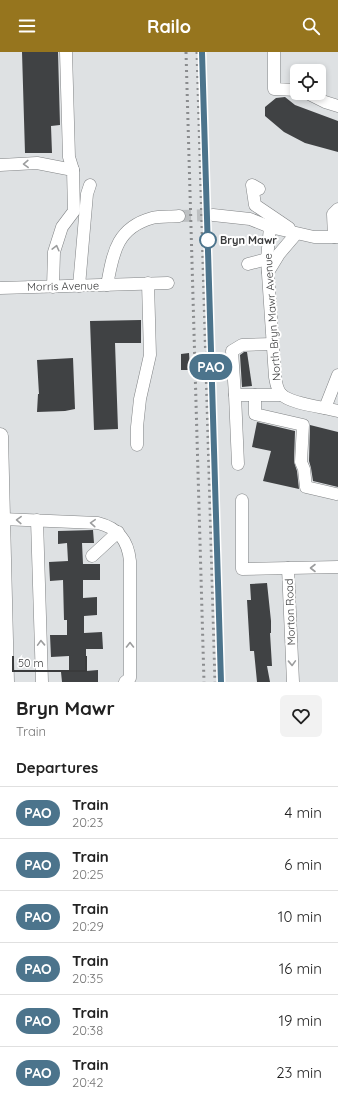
<!DOCTYPE html>
<style>
body{margin:0;font-family:Quicksand,sans-serif;background:#f2f2f2;color:#222;height:100vh;display:flex;flex-direction:column;font-size:15px;white-space:nowrap}
*{box-sizing:border-box;margin:0}
p{font-size:13px;color:#767676}
.icon{flex:none;width:22px;height:22px;fill:none;stroke:currentColor;stroke-width:2;stroke-linecap:round;stroke-linejoin:round}
.map{position:relative;height:630px;overflow:hidden}
.panel{display:flex;flex-direction:column;background:#fff;flex:1}
.panel>*{flex:none}
.badge{padding:0 8px;border-radius:13px;font-size:14px;line-height:26px}
.tools{position:absolute;left:290px;top:12px;display:grid;gap:8px}
.tools a{display:grid;place-items:center;width:36px;height:36px;border-radius:6px;background:#fff;box-shadow:0 2px 6px #0003;font-size:20px}
.scale{position:absolute;left:12px;bottom:10px;width:75px;box-sizing:border-box;padding-left:4px;border:2px solid #3a3b3c;border-top:0;font-size:11px;line-height:14px;white-space:nowrap;color:#3a3b3c;-webkit-text-stroke:3px #fff;paint-order:stroke}
.map>.badge{position:absolute;translate:-50% -50%;box-shadow:0 0 0 2px #fff}
h2{padding:0 16px;font-size:15px;line-height:36px}
.round{display:grid;place-items:center;flex:none;width:42px;height:42px;border-radius:6px;background:#f2f2f2}
.headline{display:flex;align-items:center;justify-content:space-between;height:68px;padding:0 16px}
h1{font-size:19px;font-weight:800;line-height:30px}
ul{padding:0;list-style:none}
li{display:flex;align-items:center;gap:12px;height:52px;padding:0 16px;border-top:1px solid #e0e0e0}
li div{flex:1}
li b{display:block;font-size:15px}
li em{font-style:normal}
li .badge{min-width:44px;font-weight:700;text-align:center}
header{display:flex;justify-content:space-between;align-items:center;height:52px;padding:0 16px;background:#96751e;color:#fff;font-size:18px;font-weight:800}
.map>svg:first-child{display:block}
.building{fill:#404244}
.lines{fill:none;stroke-linecap:round;stroke-linejoin:round}
.minor-tunnel{stroke:#bdc0c2;stroke-width:12;stroke-dasharray:12 6;stroke-linecap:butt}
.minor-casing{stroke:#808385;stroke-width:13}
.major-casing{stroke:#808385;stroke-width:17}
.minor{stroke:#fff;stroke-width:12}
.major{stroke:#fff;stroke-width:16}
.rail{stroke:#8a8c8e;stroke-width:3;stroke-dasharray:2 4;stroke-linecap:butt}
.oneway{stroke:#9c9d9e}
.line-casing{stroke:#fff;stroke-width:9}
.line{stroke:#4c748c;stroke-width:6}
.stop-dot{fill:#fff;stroke:#4c748c;stroke-width:2}
.labels{text-anchor:middle;stroke-width:4;stroke-linejoin:round;paint-order:stroke}
.stop-label{font-size:11px;font-weight:bold;fill:#3a3b3c;stroke:#fff;text-anchor:start}
.street-label{font-size:11px;fill:#3a3b3c;stroke:#fff}
</style>
<header><svg class="icon" aria-label="menu" viewBox="0 0 24 24"><path d="M4 6h16M4 12h16M4 18h16"/></svg>Railo<svg class="icon" aria-label="search" viewBox="0 0 24 24"><circle cx="10" cy="10" r="6"/><path d="M15 15l6 6"/></svg></header>
<div class="map">
<svg width="338" height="630" viewBox="0 0 338 630">
<rect width="100%" height="100%" fill="#dee1e3"/>
<g class="building">
<path d="M22 0H58L60 73 51 74 52 101H25Z"/>
<path d="M285 45 295 53 338 69V100L305 91 284 80 265 64V55L276 46Z"/>
<path d="M141 268V291H115L118 377 94 378 90 269Z"/>
<path d="M244 300H247L252 334 242 335 240 303Z"/>
<path d="M189 301 190 318H181V302Z"/>
<path d="M73 306 75 357 65 359 37 360 38 342H39L37 308Z"/>
<path d="M257 370 295 379 294 410 297 419 299 437 263 429 271 399 252 395Z"/>
<path d="M310 373 338 380V435L313 429 311 416 309 409Z"/>
<path d="M93 478 94 491H82L83 512H100V528H83V546L97 545V563L84 564V581L102 580 103 597H86V619L98 618V630H62L61 620H69V604L51 605 50 583H67V568H64L63 528 50 529 49 510 68 509 67 491 58 492V479Z"/>
<path d="M267 531 271 569V581H270L272 614H267L270 630H257L254 599H250L247 548H251L250 532Z"/>
</g>
<g class="lines">
<path class="minor-tunnel" d="M179 164 213 163"/>
<defs>
<g id="minor">
<path d="M66 0 69 105 73 118"/>
<path d="M274 0V37L297 38"/>
<path d="M307 41 325 50 338 54"/>
<path d="M0 113 37 111 73 118 74 159 62 175 54 200 53 235"/>
<path d="M259 137 252 133 255 153 289 176"/>
<path d="M213 163 250 167 270 175 314 185H338"/>
<path d="M270 175 267 207 275 325C276 331 277 338 281 342 290 352 324 355 338 359"/>
<path d="M334 185 333 162 338 157"/>
<path d="M248 212 267 207"/>
<path d="M268 220 279 202 296 182"/>
<path d="M107 233C113 202 116 176 152 166 160 164 171 165 179 164"/>
<path d="M79 234 87 142 90 133"/>
<path d="M0 236 168 231"/>
<path d="M235 343H282"/>
<path d="M255 343V362L303 373 301 410 304 417 306 435 336 442"/>
<path d="M325 356 338 323"/>
<path d="M137 393V375L140 347 150 303 148 231"/>
<path d="M238 412 235 343 232 299 242 293 273 292"/>
<path d="M242 448V517L338 515"/>
<path d="M2 467 98 471C118 476 128 488 130 509V626L125 630"/>
<path d="M37 468 42 630"/>
<path d="M92 504 118 480"/>
<path d="M288 516 293 630"/>
</g>
<path id="major" d="M0 384 6 630"/>
</defs>
<use href="#minor" class="minor-casing"/>
<use href="#major" class="major-casing"/>
<use href="#minor" class="minor"/>
<use href="#major" class="major"/>
<g class="rail">
<path d="M186 0 204 630"/>
<path d="M197 0 215 630"/>
</g>
</g>
<defs><path id="oneway-chevron" d="M-2-3.5L2.5 0L-2 3.5" fill="none" stroke-width="1.6" stroke-linecap="round" stroke-linejoin="round"/></defs>
<g class="oneway">
<use href="#oneway-chevron" transform="translate(26 112) rotate(178)"/>
<use href="#oneway-chevron" transform="translate(56 196) rotate(-76)"/>
<use href="#oneway-chevron" transform="translate(19 468) rotate(-178)"/>
<use href="#oneway-chevron" transform="translate(93 471) rotate(-176)"/>
<use href="#oneway-chevron" transform="translate(313 516) rotate(180)"/>
<use href="#oneway-chevron" transform="translate(41 591) rotate(-92)"/>
<use href="#oneway-chevron" transform="translate(130 593) rotate(-90)"/>
<use href="#oneway-chevron" transform="translate(292 611) rotate(88)"/>
</g>
<g class="lines">
<defs>
<path id="line" d="M202 0 221 630"/>
</defs>
<use href="#line" class="line-casing"/>
<use href="#line" class="line"/>
</g>
<circle class="stop-dot" cx="208" cy="188" r="8"/>
<g class="labels">
<g class="stop-label">
<text x="220" y="192">Bryn Mawr</text>
</g>
<g class="street-label">
<text transform="translate(63 234) rotate(-1)" y="4">Morris Avenue</text>
<text transform="translate(272 265) rotate(-94)" y="4">North Bryn Mawr Avenue</text>
<text transform="translate(290 560) rotate(-92)" y="4">Morton Road</text>
</g>
</g>
</svg>
<div class="tools">
<a><svg class="icon" aria-label="locate" viewBox="0 0 24 24"><circle cx="12" cy="12" r="6"/><path d="M12 2v4M12 18v4M2 12h4M18 12h4"/></svg></a>
</div>
<div class="scale">50 m</div>
<b class="badge" style="left:211px;top:315px;background:#4c748c;color:#fff">PAO</b>
</div>
<section class="panel">
<div class="headline"><div><h1>Bryn Mawr</h1><p>Train</p></div><a class="round"><svg class="icon" aria-label="heart" viewBox="0 0 24 24"><path d="M12 20l-8-8c-3-5 5-10 8-4 3-6 11-1 8 4z"/></svg></a></div>
<h2>Departures</h2>
<ul>
<li><span class="badge" style="background:#4c748c;color:#fff">PAO</span><div><b>Train</b><p>20:23</p></div><em>4 min</em></li>
<li><span class="badge" style="background:#4c748c;color:#fff">PAO</span><div><b>Train</b><p>20:25</p></div><em>6 min</em></li>
<li><span class="badge" style="background:#4c748c;color:#fff">PAO</span><div><b>Train</b><p>20:29</p></div><em>10 min</em></li>
<li><span class="badge" style="background:#4c748c;color:#fff">PAO</span><div><b>Train</b><p>20:35</p></div><em>16 min</em></li>
<li><span class="badge" style="background:#4c748c;color:#fff">PAO</span><div><b>Train</b><p>20:38</p></div><em>19 min</em></li>
<li><span class="badge" style="background:#4c748c;color:#fff">PAO</span><div><b>Train</b><p>20:42</p></div><em>23 min</em></li>
</ul>
</section>
